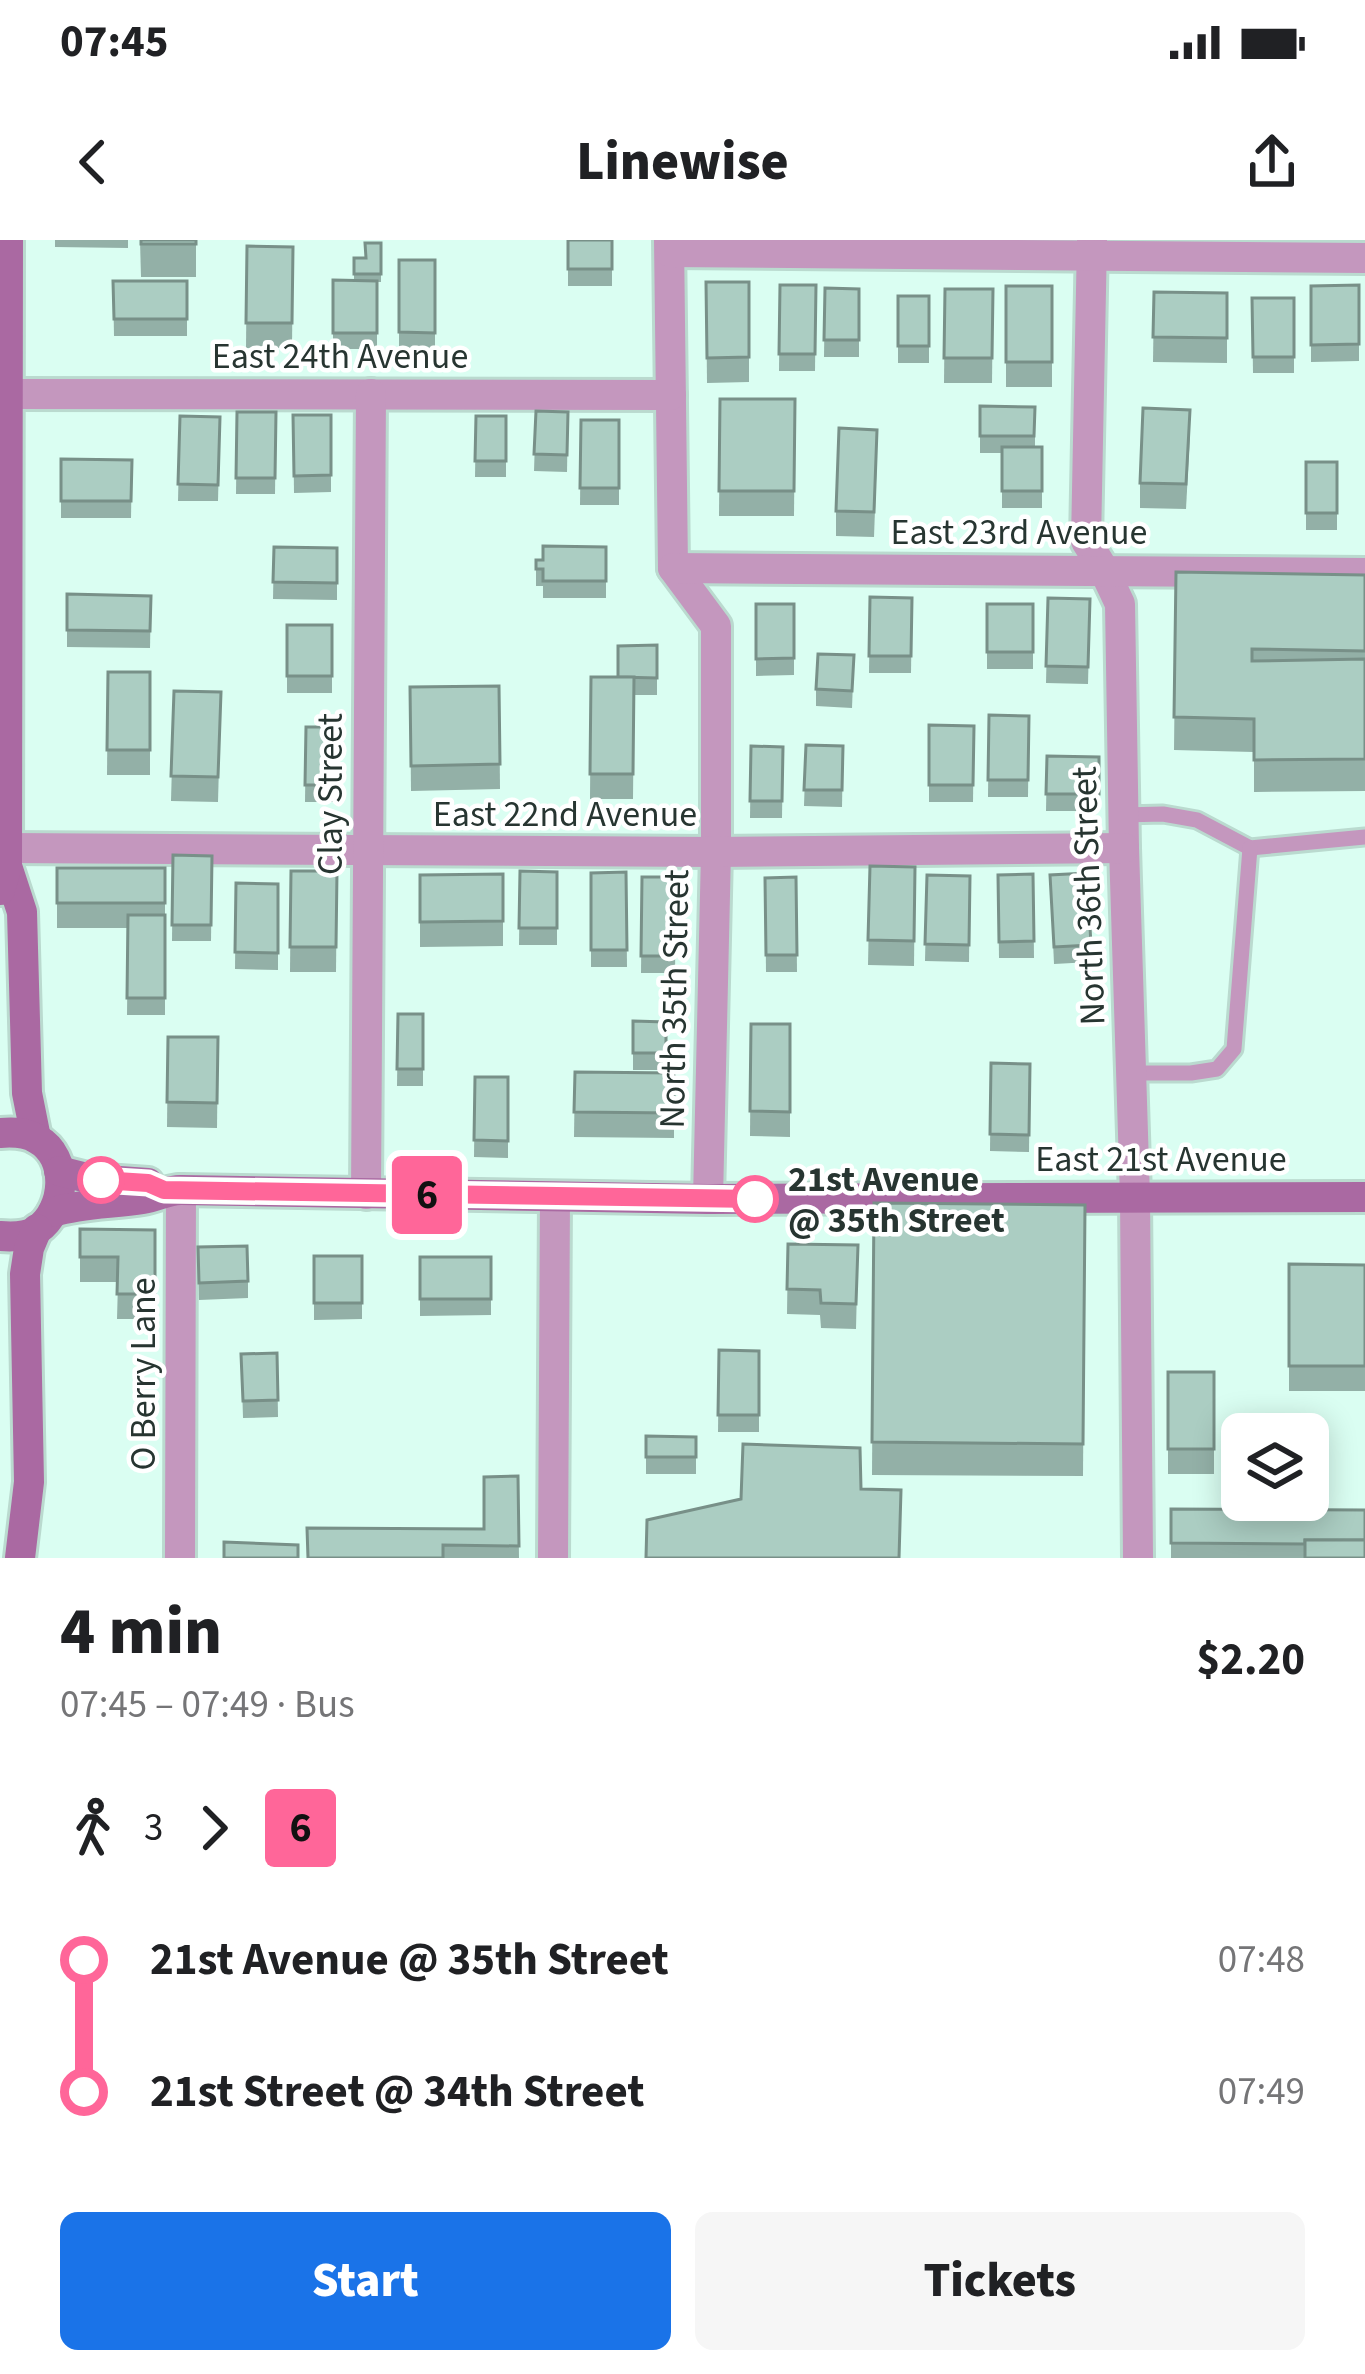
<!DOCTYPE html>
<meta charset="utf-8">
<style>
body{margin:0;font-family:"Source Sans 3",sans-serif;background:#f6f6f6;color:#202124;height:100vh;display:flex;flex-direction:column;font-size:45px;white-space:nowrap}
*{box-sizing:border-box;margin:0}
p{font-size:39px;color:#757577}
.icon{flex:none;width:66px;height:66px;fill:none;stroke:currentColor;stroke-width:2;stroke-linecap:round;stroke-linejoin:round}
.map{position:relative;height:1318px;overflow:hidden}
.side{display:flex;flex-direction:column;background:#fff;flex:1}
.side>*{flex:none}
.badge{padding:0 24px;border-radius:9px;font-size:42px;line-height:78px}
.fabs{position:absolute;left:1221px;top:1173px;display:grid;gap:24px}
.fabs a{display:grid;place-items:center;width:108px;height:108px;border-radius:18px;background:#fff;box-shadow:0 6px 30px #0003;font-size:60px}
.map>.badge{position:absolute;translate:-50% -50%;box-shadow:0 0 0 6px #fff}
.legs{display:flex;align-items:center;gap:18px;height:132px;padding:0 60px;font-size:39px}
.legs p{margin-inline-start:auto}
.summary{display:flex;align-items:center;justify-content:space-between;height:204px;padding:0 60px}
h1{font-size:66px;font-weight:800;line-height:90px}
.button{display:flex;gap:24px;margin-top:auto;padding:24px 60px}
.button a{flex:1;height:138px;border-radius:18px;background:#1a73e8;color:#fff;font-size:48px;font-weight:800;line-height:138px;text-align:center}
.button a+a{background:#f6f6f6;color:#202124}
ul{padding:0 60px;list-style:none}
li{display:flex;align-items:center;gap:42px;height:132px;font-size:45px}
li i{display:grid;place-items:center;width:18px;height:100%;margin:0 15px;background:currentColor}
li i::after{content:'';width:30px;height:30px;margin:-15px;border:9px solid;border-radius:50%;background:#fff}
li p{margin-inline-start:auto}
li:first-child i{background:linear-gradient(#0000 50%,currentColor 0)}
li:last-child i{background:linear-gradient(currentColor 50%,#0000 0)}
.status{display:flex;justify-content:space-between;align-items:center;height:84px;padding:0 60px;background:#fff;direction:ltr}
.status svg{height:33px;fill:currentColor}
header{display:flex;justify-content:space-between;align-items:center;height:156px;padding:0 60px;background:#fff;font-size:54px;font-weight:800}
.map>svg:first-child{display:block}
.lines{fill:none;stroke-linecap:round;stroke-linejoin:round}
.lane-casing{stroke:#badacf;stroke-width:21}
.street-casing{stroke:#badacf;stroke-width:36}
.secondary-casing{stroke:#badacf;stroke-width:36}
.lane{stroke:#c497be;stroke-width:15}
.street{stroke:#c497be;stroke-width:30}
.secondary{stroke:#aa69a2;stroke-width:30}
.wall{fill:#93b0a7}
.building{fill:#abcdc2;stroke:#789088;stroke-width:3}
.line-1-casing{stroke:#fff;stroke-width:27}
.line-1{stroke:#f69;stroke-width:18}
.stop-1-dot{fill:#fff;stroke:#f69;stroke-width:6}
.labels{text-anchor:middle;stroke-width:9;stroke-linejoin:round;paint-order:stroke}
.street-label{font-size:36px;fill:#273531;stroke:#fff}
.stop-label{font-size:36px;font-weight:bold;fill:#273531;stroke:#fff;text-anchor:start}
</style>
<div class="status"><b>07:45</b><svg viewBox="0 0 49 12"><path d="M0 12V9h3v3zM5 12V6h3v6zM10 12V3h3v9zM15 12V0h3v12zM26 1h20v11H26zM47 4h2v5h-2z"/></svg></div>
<header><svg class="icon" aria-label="back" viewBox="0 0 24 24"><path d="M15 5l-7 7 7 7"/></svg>Linewise<svg class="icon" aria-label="share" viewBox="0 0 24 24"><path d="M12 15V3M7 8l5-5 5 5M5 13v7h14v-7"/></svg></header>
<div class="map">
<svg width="1365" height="1318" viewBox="0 0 1365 1318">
<rect width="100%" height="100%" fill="#dafef2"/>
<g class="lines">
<defs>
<g id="lane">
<path d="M1123 575 1163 574 1197 580 1250 608 1365 597"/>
<path d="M1131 833H1191L1217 829 1234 809 1250 608"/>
</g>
<g id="street">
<path d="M669 0 673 328 716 386V612L708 959"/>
<path d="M1092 0 1086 301 1104 330 1120 364 1124 608 1135 957 1138 1318"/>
<path d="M670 12 1365 18"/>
<path d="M8 154 671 155"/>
<path d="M673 328 1365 333"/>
<path d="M7 608 716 612 1124 608"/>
<path d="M366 954 371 154"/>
<path d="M180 1318 181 950"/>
<path d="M553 1318 555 957"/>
</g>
<g id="secondary">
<path d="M7 626 22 672 27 853 36 898"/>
<path d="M0 650 7 626 8 0"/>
<path d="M0 893C13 892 26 892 37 899 70 917 66 970 37 990 27 997 12 997 0 996"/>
<path d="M59 931 91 939 148 943"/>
<path d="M53 972C83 963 112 964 143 959 157 957 167 950 181 950L708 959 1365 957"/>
<path d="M20 1318 29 1242 25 1034 29 1008 37 989"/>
</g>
</defs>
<use href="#lane" class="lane-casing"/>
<use href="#street" class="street-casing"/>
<use href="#secondary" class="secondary-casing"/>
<use href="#lane" class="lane"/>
<use href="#street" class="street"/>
<use href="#secondary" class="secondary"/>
</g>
<g class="wall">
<path d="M55 0H128V8L55 7Z"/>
<path d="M140 0H196V37H141Z"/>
<rect x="568" y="0" width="44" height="46"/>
<path d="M381 3V42H377V109H333V40L354 41V18H365Z"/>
<path d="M247 6 293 7 292 108H246Z"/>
<rect x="399" y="20" width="36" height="89"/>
<path d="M113 41H187V96H114Z"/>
<path d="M706 42H749V142L707 143Z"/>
<path d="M780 45H816L815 131H779Z"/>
<path d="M1359 45V121L1311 122V46Z"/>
<rect x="1006" y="46" width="46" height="101"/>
<path d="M825 48 859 49V117H824Z"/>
<path d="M945 49H993L992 143H944Z"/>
<path d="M1154 52 1227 53V123L1153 122Z"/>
<rect x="898" y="56" width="31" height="67"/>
<path d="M1252 58H1294V133H1253Z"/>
<path d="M720 159H795L794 276H719Z"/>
<path d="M980 166 1035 167V207H1042V268H1002V213H980Z"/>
<path d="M536 171 568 172 567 232 534 231Z"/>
<path d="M237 172H276L275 254H236Z"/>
<path d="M293 175H331V252L294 253Z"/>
<path d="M180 176 220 177 218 261H178Z"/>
<path d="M476 176H506V237H475Z"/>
<path d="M581 180H619V265H580Z"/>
<path d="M1190 195 1186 269 1140 268V243Z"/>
<path d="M877 215 874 297 836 296V271Z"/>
<path d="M61 219 132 220 131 278H61Z"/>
<rect x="1306" y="222" width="31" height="68"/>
<path d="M274 307 337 308V360L273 359Z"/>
<path d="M606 307V358H543V346H536V320Z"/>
<path d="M1176 332 1365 335V551L1254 552V512L1174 510Z"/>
<path d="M67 354 151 356 150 408 67 407Z"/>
<path d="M870 357 912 358 911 433H869Z"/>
<path d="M1048 358 1090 359 1088 444 1046 443Z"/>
<path d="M756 364H794V435L756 436Z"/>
<rect x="987" y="364" width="46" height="65"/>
<rect x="287" y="385" width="45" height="68"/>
<path d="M657 405V455H634L633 559H590L591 437H618Z"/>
<path d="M854 415 852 468 816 466V449Z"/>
<path d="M108 432H150V535H107Z"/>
<path d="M499 446 500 549 411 551 410 447Z"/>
<path d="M174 451 221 452 218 562 171 561Z"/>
<path d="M989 475 1029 476 1028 557H988Z"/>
<path d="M929 485 974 486 973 562H929Z"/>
<path d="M306 487H335V562H305Z"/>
<path d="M806 505 843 506 842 567 804 566Z"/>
<path d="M751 506 783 507 782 578H750Z"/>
<path d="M1047 516 1099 517V571H1046Z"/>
<path d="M173 615 212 616 211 701H172Z"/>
<path d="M870 626 915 627 914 726 868 725Z"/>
<path d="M57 628H165V775H127L128 688H57Z"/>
<path d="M291 631H337L336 732H290Z"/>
<path d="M520 631 557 632V705H519Z"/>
<path d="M626 632 627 727H591V633Z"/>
<path d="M503 634V706L420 707V635Z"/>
<path d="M1033 634 1034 718H999L998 635Z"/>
<path d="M927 635 970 636 969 722 925 721Z"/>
<path d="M1050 635 1091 705V722L1054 724Z"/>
<path d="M642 637H676L675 733H641Z"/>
<path d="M796 637 797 732H766L765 638Z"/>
<path d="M236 643 278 644V730L235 729Z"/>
<path d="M398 774H423V846H397Z"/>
<path d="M633 781 666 782V830H633Z"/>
<path d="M751 784H790V897L750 896Z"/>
<path d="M168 797H218L217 888 167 887Z"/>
<path d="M991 823 1030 824 1029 912 990 911Z"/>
<path d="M575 832 674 833V898L574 897Z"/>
<path d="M475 837H508V918L474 917Z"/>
<path d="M874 963 1085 965 1083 1236 872 1235Z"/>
<path d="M80 989 155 990V1079H117L118 1042H80Z"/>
<path d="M788 1004 858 1005 856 1089 821 1088 820 1075 787 1074Z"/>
<path d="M198 1007 248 1041V1058L199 1060Z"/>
<path d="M314 1016H362V1079L314 1080Z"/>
<path d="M420 1017H491V1075L420 1076Z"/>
<path d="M1289 1024 1365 1025V1151H1289Z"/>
<path d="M719 1110 759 1111V1192H718Z"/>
<path d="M277 1113 278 1177 243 1178 241 1114Z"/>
<rect x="1168" y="1132" width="46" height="102"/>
<path d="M646 1196 696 1197V1234H646Z"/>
<path d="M518 1236 519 1318H307L484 1289Z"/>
<path d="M1171 1269 1365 1318H1171Z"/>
</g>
<g class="building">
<rect x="141" y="0" width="55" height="4"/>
<rect x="568" y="0" width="44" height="29"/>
<path d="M365 3H381V34H354V18H366Z"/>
<path d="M247 6 293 7 292 83H246Z"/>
<path d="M399 20H435V93L399 92Z"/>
<path d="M333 40 377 41V93H333Z"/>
<path d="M113 41H187V79H114Z"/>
<path d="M706 42H749V117L707 118Z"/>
<path d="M780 45H816L815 114H779Z"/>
<path d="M1359 45V104L1311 105V46Z"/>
<rect x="1006" y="46" width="46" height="76"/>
<path d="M825 48 859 49V100H824Z"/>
<path d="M945 49H993L992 118H944Z"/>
<path d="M1154 52 1227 53V98L1153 97Z"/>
<rect x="898" y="56" width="31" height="50"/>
<path d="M1252 58H1294V117H1253Z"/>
<path d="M720 159H795L794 251H719Z"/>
<path d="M980 166 1035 167 1034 196H980Z"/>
<path d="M1143 168 1190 170 1186 244 1140 243Z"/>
<path d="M536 171 568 172 567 215 534 214Z"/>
<path d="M237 172H276L275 238H236Z"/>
<path d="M293 175H331V235L294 236Z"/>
<path d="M180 176 220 177 218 245 178 244Z"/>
<path d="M476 176H506V221H475Z"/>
<path d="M581 180H619V248H580Z"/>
<path d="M839 188 877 190 874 272 836 271Z"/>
<rect x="1002" y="207" width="40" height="44"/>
<path d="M61 219 132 220 131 261H61Z"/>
<rect x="1306" y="222" width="31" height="51"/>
<path d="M543 306 606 307V341H543V329H536V320H543Z"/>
<path d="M274 307 337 308V343L273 342Z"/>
<path d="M1176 332 1365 335V411L1252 409V421L1365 419V519L1254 520V479L1174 477Z"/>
<path d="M67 354 151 356 150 391 67 390Z"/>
<path d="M870 357 912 358 911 416H869Z"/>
<path d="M1048 358 1090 359 1088 427 1046 426Z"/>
<path d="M756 364H794V418L756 419Z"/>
<rect x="987" y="364" width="46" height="48"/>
<rect x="287" y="385" width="45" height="51"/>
<path d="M657 405V438L618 437V406Z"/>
<path d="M818 414 854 415 852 451 816 449Z"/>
<path d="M108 432H150V510H107Z"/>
<path d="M591 437H634L633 534H590Z"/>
<path d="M499 446 500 524 411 526 410 447Z"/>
<path d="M174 451 221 452 218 537 171 536Z"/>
<path d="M989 475 1029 476 1028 540H988Z"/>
<path d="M929 485 974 486 973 545H929Z"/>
<path d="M306 487H335V545H305Z"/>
<path d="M806 505 843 506 842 550H804Z"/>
<path d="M751 506 783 507 782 561H750Z"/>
<path d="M1047 516 1099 517V554H1046Z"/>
<path d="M173 615 212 616 211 685H172Z"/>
<path d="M870 626 915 627 914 701 868 700Z"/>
<rect x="57" y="628" width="108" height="35"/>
<path d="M291 631H337L336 707H290Z"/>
<path d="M520 631 557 632V688H519Z"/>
<path d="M626 632 627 710H591V633Z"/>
<path d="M1087 633 1091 705 1054 707 1050 635Z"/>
<path d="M503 634V681L420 682V635Z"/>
<path d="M1033 634 1034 701 999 702 998 635Z"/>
<path d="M927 635 970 636 969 705 925 704Z"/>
<path d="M642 637H676L675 716H641Z"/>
<path d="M796 637 797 715H766L765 638Z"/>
<path d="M236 643 278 644V713L235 712Z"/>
<path d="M128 675H165V758H127Z"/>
<path d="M398 774H423V829H397Z"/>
<path d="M633 781 666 782V813H633Z"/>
<path d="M751 784H790V872L750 871Z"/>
<path d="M168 797H218L217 863 167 862Z"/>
<path d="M991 823 1030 824 1029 895 990 894Z"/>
<path d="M575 832 674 833V873L574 872Z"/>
<path d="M475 837H508V901L474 900Z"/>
<path d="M874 963 1085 965 1083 1204 872 1202Z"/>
<path d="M80 989 155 990V1054H117L118 1017H80Z"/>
<path d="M788 1004 858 1005 856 1064 821 1063 820 1050 787 1049Z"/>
<path d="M247 1006 248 1041 199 1043 198 1007Z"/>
<rect x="314" y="1016" width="48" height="47"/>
<rect x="420" y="1017" width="71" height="42"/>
<path d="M1289 1024 1365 1025V1126H1289Z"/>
<path d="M719 1110 759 1111V1175H718Z"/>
<path d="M277 1113 278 1160 243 1161 241 1114Z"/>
<rect x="1168" y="1132" width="46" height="77"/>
<path d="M646 1196 696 1197V1217H646Z"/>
<path d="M743 1204 860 1208 861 1249 901 1250 899 1318H646L647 1280 741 1259Z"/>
<path d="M518 1236 519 1306 443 1305V1318H308L307 1288 484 1289V1237Z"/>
<path d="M1171 1269 1365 1270V1300H1305V1304L1171 1303Z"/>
<rect x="1305" y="1300" width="60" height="18"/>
<path d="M224 1302 298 1305V1318H224Z"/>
</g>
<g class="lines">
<defs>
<path id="line-1" d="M101 940 148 943 164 950 755 959"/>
</defs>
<use href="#line-1" class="line-1-casing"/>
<use href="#line-1" class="line-1"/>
</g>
<g class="stop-1-dot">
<circle cx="101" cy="940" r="21"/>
<circle cx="755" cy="959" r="21"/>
</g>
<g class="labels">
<g class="street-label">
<text x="340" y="128">East 24th Avenue</text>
<text x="1019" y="304">East 23rd Avenue</text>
<text transform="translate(329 554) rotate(-90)" y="13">Clay Street</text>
<text x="565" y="586">East 22nd Avenue</text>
<text transform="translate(1087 656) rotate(-92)" y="13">North 36th Street</text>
<text transform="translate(673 759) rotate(-89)" y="13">North 35th Street</text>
<text x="1161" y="931">East 21st Avenue</text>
<text transform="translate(142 1134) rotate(-90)" y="13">O Berry Lane</text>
</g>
<g class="stop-label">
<text x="788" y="951">21st Avenue<tspan x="788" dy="41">@ 35th Street</tspan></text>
</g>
</g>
</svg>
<div class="fabs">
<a><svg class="icon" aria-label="layers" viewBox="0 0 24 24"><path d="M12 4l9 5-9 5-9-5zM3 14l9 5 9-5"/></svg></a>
</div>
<b class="badge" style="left:427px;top:955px;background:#f69;color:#111">6</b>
</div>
<section class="side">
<div class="summary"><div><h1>4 min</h1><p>07:45 – 07:49 · Bus</p></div><b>$2.20</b></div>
<div class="legs"><svg class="icon" aria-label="walk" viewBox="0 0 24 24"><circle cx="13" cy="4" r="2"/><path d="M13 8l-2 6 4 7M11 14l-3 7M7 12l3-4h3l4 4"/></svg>3<svg class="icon" aria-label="forward" viewBox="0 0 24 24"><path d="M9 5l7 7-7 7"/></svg><b class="badge" style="background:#f69;color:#111">6</b></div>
<ul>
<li><i style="color:#f69"></i><b>21st Avenue @ 35th Street</b><p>07:48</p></li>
<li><i style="color:#f69"></i><b>21st Street @ 34th Street</b><p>07:49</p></li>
</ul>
<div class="button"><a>Start</a><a>Tickets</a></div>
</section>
